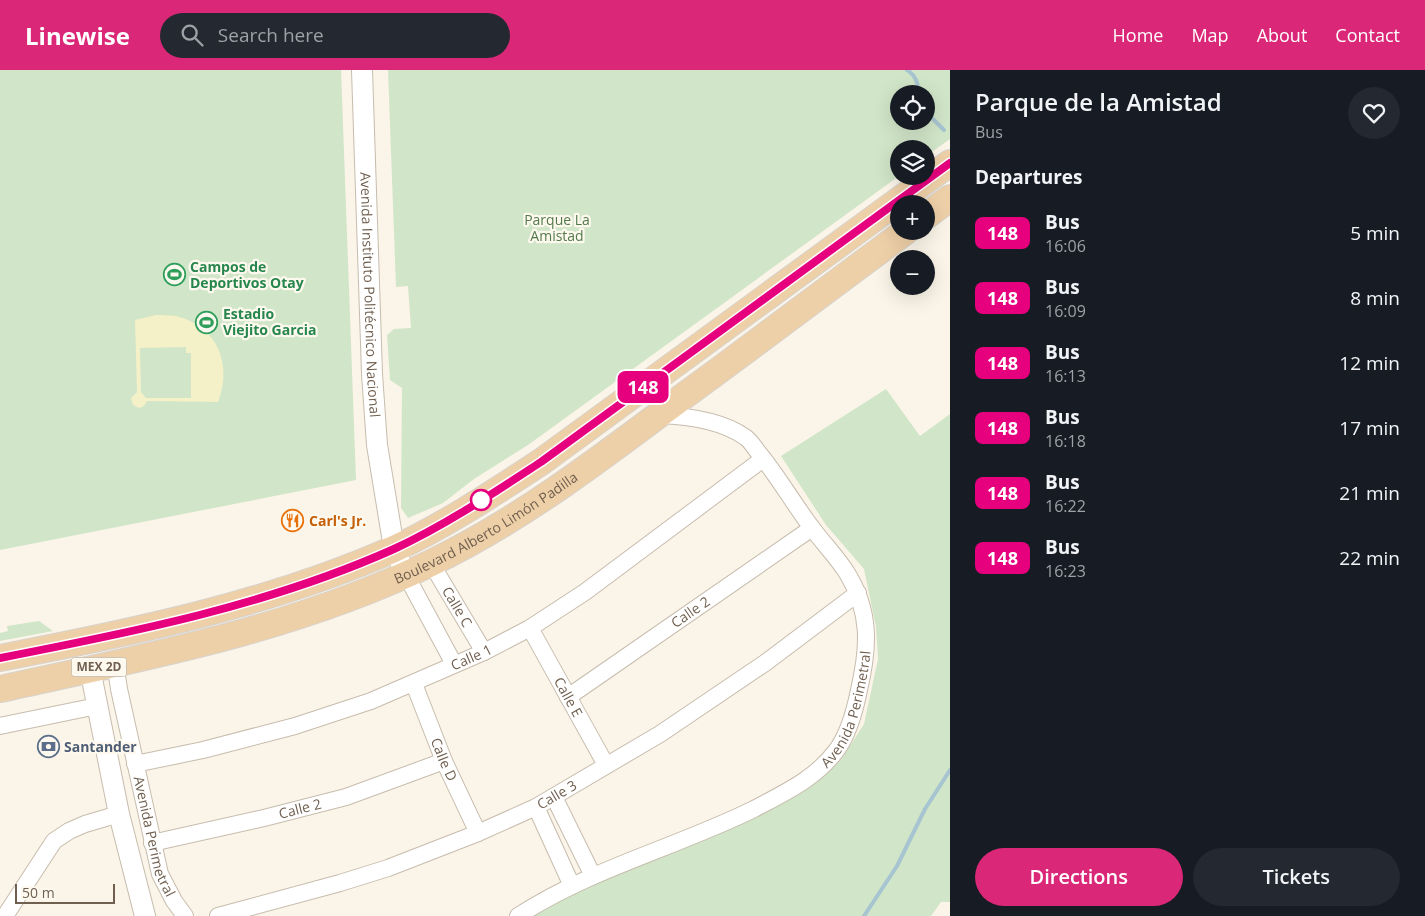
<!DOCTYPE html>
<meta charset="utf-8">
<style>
body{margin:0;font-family:"Open Sans",sans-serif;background:#242831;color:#f1f3f6;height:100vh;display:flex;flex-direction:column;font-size:19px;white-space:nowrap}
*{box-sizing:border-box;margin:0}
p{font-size:16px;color:#9ea1a6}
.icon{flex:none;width:28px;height:28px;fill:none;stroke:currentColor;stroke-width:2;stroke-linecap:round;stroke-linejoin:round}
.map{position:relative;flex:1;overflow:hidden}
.side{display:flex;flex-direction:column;background:#171b24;width:475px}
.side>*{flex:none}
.badge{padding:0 10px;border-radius:8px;font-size:18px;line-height:32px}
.fabs{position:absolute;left:890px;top:15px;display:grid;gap:10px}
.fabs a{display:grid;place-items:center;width:45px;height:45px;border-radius:50%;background:#171b24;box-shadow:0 5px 20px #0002;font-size:25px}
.scale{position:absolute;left:15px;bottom:12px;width:100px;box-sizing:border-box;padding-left:5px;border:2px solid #705f4f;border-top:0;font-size:14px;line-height:18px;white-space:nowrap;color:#705f4f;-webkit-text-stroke:4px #fdf9ee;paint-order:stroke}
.map>.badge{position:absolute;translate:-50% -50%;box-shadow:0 0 0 2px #fff}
h2{padding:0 25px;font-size:19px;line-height:45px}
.round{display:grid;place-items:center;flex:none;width:52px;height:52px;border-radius:26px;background:#242831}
.overview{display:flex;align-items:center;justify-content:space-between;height:85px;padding:0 25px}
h1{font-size:24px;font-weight:600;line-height:38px}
.action{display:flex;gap:10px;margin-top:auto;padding:10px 25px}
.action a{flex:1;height:58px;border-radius:30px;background:#db2777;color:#fff;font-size:20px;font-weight:600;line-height:58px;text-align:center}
.action a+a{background:#242831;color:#f1f3f6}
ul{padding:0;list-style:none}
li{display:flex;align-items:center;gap:15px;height:65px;padding:0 25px}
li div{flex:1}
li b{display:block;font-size:19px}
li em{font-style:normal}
li .badge{min-width:55px;font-weight:700;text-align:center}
header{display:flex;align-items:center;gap:30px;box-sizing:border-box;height:70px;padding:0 25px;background:#db2777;color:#fff}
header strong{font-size:24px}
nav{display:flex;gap:28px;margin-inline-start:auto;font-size:18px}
.search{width:350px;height:45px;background:#242831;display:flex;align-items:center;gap:12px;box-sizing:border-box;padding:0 18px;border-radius:28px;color:#9ea1a6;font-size:19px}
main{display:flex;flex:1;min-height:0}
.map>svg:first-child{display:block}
.green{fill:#d1e5c8;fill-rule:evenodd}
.sand{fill:#f4f0c7;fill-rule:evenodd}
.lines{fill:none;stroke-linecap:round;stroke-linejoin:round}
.stream{stroke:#a7c5d1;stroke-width:4}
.minor-casing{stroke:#c7bcad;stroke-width:18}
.tertiary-casing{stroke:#c7bcad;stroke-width:22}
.trunk-casing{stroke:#d7d2ce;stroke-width:28}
.minor{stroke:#fff;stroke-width:16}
.tertiary{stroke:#fff;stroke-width:20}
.trunk{stroke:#eed0a8;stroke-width:26}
.line-casing{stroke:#fff;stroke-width:11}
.line{stroke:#e6007e;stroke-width:8}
.stop-dot{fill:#fff;stroke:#e6007e;stroke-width:2.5}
.labels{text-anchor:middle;stroke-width:4.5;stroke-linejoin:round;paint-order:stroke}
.shield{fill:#fdf9ee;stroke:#9a8d7f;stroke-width:1}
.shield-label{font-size:12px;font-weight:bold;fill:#705f4f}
.park-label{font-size:14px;fill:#547a4c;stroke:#fdf9ee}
.leisure-label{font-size:14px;font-weight:bold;fill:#27864d;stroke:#fdf9ee;text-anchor:start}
.street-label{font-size:14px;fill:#705f4f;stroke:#fdf9ee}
.food-label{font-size:14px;font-weight:bold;fill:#c56008;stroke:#fdf9ee;text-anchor:start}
.service-label{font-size:14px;font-weight:bold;fill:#4e5e75;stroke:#fdf9ee;text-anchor:start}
</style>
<header>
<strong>Linewise</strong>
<div class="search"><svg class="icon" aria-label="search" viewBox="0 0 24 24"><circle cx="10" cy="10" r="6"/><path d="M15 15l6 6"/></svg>Search here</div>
<nav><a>Home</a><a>Map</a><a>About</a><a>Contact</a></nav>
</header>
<main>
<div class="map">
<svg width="950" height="846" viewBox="0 0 950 846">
<rect width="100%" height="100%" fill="#faf5e8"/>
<g class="green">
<path d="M0 0H341L356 410 0 480Z"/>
<path d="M388 0H950V69L926 86V79H899V106L528 375 474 409 443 433 408 448 401 438 402 318 390 310 387 265 394 259 411 258 408 216 396 217ZM899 24H926V51H899Z"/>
<path d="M886 319 920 366 950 344V832H941L931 846H531L574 817 788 730 841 690 864 654 878 589 876 557 864 499 826 455 781 386Z"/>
<path d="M39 551 53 561 0 571V563L8 561 7 556Z"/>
</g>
<path class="sand" d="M156 245C162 245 170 245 176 246 217 256 233 294 218 332L147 331 144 336 139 338 133 335 131 328 137 322 135 250ZM186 277V283H191V328H146L141 322 140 278Z"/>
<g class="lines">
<g class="stream">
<path d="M907 0C916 5 918 14 919 24"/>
<path d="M926 42 944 60"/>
<path d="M864 846 897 796 925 739 950 700"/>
</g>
<defs>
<g id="minor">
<path id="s1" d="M431 493 484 582"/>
<path d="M406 505 454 594"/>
<path id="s2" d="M530 558 606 695"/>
<path id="s3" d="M115 593 119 619 160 804 174 831 185 846"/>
<path id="s4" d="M414 614 444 691 478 763"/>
<path id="s5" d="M568 627 812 458"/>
<path d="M0 656 97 636"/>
<path id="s6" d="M135 694 203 680 295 656 371 631 484 582 530 558 585 522 763 389"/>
<path d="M554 727 593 806"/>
<path d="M536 737 572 816"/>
<path id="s7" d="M152 773 264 748 346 727 444 691"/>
<path d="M5 846 54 771 69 761 85 754 119 744"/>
<path id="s8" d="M218 846 340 813 388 798 478 763 536 737 660 664 765 593 858 523"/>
<path id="s9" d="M518 846C590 799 677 777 754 739 784 723 815 709 836 681 849 664 855 640 859 620 869 577 871 542 847 503 837 487 823 473 812 458 793 433 778 406 758 382 754 377 750 370 745 367 721 350 687 346 659 345"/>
</g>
<g id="tertiary">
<path id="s10" d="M362 0 372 304 377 375 394 478 406 505"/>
<path d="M90 599 119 744 145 846"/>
</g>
<g id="trunk">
<path d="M926 146 950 128"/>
<path d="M0 588C134 562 269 534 394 479 444 456 495 422 541 392L950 93"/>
<path id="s11" d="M0 619C146 587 296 559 431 493 518 451 596 392 673 334 751 277 828 219 906 161"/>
</g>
</defs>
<use href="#minor" class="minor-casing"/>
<use href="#tertiary" class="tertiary-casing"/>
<use href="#trunk" class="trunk-casing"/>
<use href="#minor" class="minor"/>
<use href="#tertiary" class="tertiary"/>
<use href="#trunk" class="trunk"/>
</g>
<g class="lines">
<defs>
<path id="line" d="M0 588C134 562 269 535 394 479 444 456 495 422 541 392L950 93"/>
</defs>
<use href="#line" class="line-casing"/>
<use href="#line" class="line"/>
</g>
<defs>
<symbol id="stadium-ring" viewBox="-11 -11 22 22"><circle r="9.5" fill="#fdf9ee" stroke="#2e9e5b" stroke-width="1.5"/><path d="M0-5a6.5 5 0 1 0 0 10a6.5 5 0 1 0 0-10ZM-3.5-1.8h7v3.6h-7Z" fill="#2e9e5b"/></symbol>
<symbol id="restaurant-ring" viewBox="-11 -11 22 22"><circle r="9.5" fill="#fdf9ee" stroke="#e8710a" stroke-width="1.5"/><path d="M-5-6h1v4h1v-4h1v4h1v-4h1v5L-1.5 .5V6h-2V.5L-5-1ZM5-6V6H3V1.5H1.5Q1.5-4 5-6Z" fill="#e8710a"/></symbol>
<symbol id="bank-ring" viewBox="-11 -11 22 22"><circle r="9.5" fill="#fdf9ee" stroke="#5c6f8a" stroke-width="1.5"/><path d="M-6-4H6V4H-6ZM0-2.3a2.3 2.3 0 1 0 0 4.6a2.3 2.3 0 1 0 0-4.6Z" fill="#5c6f8a"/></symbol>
</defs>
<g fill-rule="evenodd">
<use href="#stadium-ring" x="162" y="192" width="25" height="25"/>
<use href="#stadium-ring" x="194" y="240" width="25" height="25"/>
<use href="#restaurant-ring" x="280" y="438" width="25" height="25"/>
<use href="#bank-ring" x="36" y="664" width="25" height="25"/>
</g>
<circle class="stop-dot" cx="481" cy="430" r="10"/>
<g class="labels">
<rect class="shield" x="71.5" y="587.5" width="55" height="19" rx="4"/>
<g class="shield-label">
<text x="99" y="601">MEX 2D</text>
</g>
<g class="park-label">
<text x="557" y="155">Parque La<tspan x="557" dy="16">Amistad</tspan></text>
</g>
<g class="leisure-label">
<text x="190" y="202">Campos de<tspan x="190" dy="16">Deportivos Otay</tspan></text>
<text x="223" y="249">Estadio<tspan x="223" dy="16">Viejito Garcia</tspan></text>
</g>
<g class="street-label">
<text dy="5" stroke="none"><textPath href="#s10" startOffset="225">Avenida Instituto Politécnico Nacional</textPath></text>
<text dy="5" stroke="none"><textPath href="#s11" startOffset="515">Boulevard Alberto Limón Padilla</textPath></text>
<text dy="5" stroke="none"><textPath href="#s1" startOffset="51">Calle C</textPath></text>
<text dy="5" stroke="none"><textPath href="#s5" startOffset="149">Calle 2</textPath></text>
<text dy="5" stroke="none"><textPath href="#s6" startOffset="354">Calle 1</textPath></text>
<text dy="5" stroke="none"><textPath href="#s2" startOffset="79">Calle E</textPath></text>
<text dy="5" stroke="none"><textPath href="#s9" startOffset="404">Avenida Perimetral</textPath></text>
<text dy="5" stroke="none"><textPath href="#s4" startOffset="81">Calle D</textPath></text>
<text dy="5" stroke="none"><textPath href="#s8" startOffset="361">Calle 3</textPath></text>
<text dy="5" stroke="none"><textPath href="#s7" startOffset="152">Calle 2</textPath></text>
<text dy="5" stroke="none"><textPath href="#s3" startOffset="178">Avenida Perimetral</textPath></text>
</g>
<g class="food-label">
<text x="309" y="456">Carl's Jr.</text>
</g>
<g class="service-label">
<text x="64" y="682">Santander</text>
</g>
</g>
</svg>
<div class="fabs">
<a><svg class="icon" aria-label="locate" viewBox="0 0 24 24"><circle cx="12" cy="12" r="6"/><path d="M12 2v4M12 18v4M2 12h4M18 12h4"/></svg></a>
<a><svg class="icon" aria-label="layers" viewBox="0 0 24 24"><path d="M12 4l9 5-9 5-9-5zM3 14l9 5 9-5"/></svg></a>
<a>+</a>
<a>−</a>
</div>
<div class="scale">50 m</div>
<b class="badge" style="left:643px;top:317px;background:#e6007e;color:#fff">148</b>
</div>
<section class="side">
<div class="overview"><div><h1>Parque de la Amistad</h1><p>Bus</p></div><a class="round"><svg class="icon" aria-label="heart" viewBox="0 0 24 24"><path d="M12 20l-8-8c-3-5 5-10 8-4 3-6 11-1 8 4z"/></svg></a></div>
<h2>Departures</h2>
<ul>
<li><span class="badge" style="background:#e6007e;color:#fff">148</span><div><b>Bus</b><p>16:06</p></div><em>5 min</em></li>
<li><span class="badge" style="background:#e6007e;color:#fff">148</span><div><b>Bus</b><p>16:09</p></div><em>8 min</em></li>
<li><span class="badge" style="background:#e6007e;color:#fff">148</span><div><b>Bus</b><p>16:13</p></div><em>12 min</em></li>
<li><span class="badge" style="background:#e6007e;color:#fff">148</span><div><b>Bus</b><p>16:18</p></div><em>17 min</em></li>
<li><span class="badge" style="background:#e6007e;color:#fff">148</span><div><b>Bus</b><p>16:22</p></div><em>21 min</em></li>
<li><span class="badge" style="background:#e6007e;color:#fff">148</span><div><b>Bus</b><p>16:23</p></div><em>22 min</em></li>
</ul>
<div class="action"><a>Directions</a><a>Tickets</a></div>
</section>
</main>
